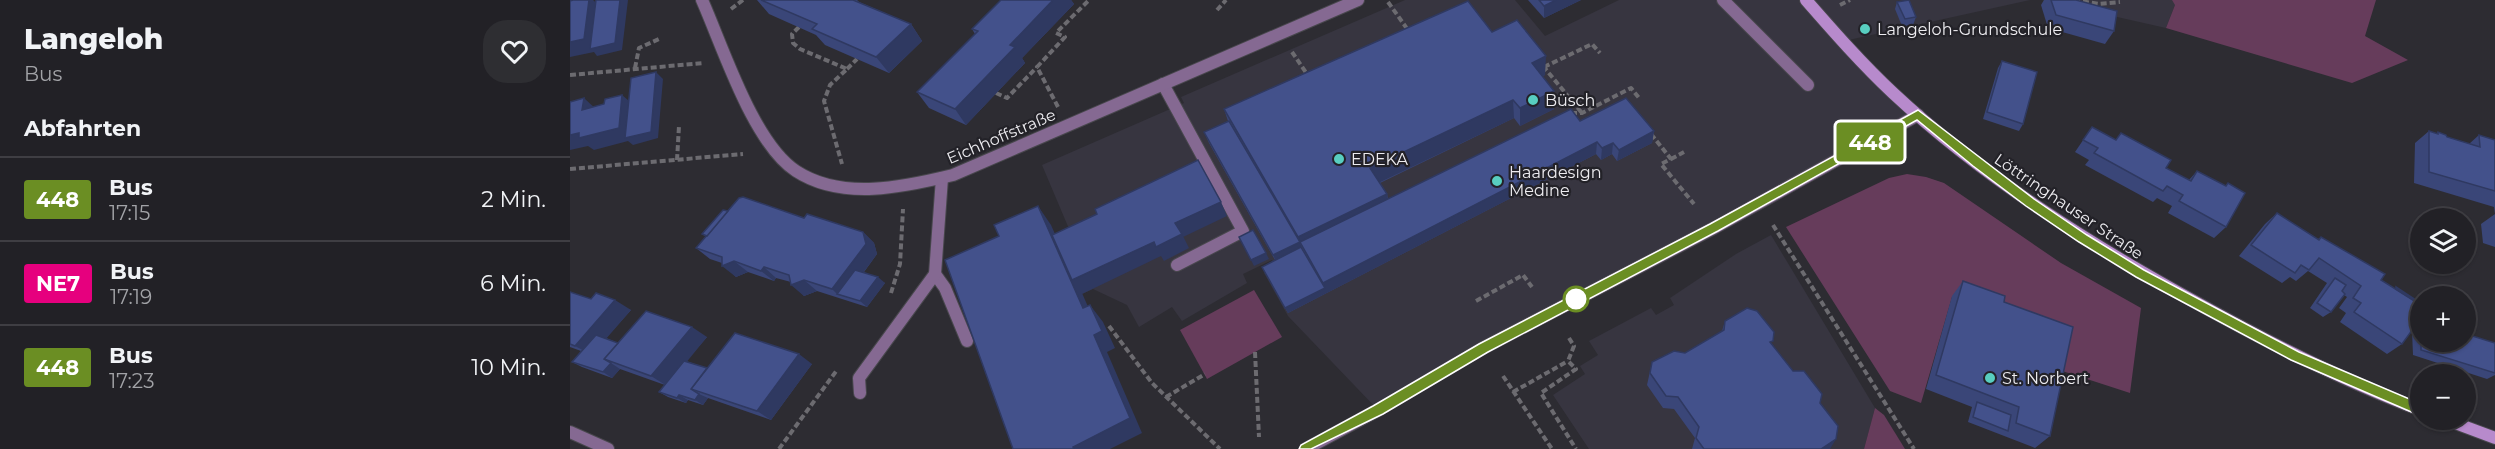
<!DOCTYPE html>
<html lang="de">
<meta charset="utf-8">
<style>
body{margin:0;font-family:Montserrat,sans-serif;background:#2e2e32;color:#f1f3f6;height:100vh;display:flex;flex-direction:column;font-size:22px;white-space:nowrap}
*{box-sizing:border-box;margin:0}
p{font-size:20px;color:#a2a3a7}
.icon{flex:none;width:33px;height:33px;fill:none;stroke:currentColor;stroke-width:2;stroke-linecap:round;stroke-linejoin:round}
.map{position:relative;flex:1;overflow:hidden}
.drawer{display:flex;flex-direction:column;background:#222126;width:570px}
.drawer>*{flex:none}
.badge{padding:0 12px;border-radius:4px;font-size:21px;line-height:39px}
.fabs{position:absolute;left:1840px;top:208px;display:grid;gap:12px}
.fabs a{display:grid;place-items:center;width:66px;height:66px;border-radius:50%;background:#222126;box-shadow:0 2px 4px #0004,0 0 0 2px #3f3e43;font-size:30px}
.map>.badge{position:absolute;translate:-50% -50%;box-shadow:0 0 0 3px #fff}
h2{padding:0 24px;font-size:22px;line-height:54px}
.round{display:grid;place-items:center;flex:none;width:63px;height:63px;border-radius:24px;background:#2e2e32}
.summary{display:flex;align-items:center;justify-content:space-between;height:102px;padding:0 24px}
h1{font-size:28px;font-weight:800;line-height:45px}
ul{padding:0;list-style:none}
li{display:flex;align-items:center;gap:18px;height:84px;padding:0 24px;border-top:2px solid #3f3e43}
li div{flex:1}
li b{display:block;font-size:22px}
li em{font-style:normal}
li .badge{min-width:66px;font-weight:700;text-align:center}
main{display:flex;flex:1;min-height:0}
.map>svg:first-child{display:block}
.built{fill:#373540}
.green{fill:#663c5b}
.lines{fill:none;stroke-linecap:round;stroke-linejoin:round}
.lane-casing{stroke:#48474d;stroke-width:14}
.street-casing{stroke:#48474d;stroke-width:14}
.secondary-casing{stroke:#48474d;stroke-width:14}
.path{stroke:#6c6b70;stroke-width:4;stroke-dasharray:6 3;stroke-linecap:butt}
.lane{stroke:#856992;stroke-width:12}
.street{stroke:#856992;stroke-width:12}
.secondary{stroke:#b78acc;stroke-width:12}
.wall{fill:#3a4678}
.shaded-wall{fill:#2f3961}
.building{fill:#43518b;stroke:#2f3961;stroke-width:1.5}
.line{fill:#6b8e23;stroke:#fff;stroke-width:1.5}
.poi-dot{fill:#58cec0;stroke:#232228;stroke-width:2}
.stop-dot{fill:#fff;stroke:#6b8e23;stroke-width:3}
.labels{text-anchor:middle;stroke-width:4.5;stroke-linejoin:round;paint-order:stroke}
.poi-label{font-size:16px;fill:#edecf0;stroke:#232228;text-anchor:start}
.street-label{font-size:16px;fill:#edecf0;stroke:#232228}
</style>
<main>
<section class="drawer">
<div class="summary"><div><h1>Langeloh</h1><p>Bus</p></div><a class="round"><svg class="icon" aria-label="heart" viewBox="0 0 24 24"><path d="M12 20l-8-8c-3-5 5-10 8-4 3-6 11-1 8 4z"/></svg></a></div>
<h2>Abfahrten</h2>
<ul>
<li><span class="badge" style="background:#6b8e23;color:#fff">448</span><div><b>Bus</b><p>17:15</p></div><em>2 Min.</em></li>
<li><span class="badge" style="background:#e6007e;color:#fff">NE7</span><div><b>Bus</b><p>17:19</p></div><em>6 Min.</em></li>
<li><span class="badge" style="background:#6b8e23;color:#fff">448</span><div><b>Bus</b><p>17:23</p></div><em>10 Min.</em></li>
</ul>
</section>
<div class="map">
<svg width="1925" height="449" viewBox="0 0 1925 449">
<rect width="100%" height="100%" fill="#2d2c32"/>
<g class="built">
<path d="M835 0H945L975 36 1049 0H1460L1274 41 1348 115 808 410 718 316 694 273 705 267 702 260 673 274 677 283 612 321 602 307 569 327 557 305 523 289 512 294 492 249 505 243 472 165 614 103 611 97Z"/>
<path d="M1472 0H1607L1596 28Z"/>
<path d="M1201 235 1305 408 1294 449H1019L983 395 1015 374 1010 366 1028 355 1019 341 1081 308 1086 315 1104 305 1100 298 1166 254Z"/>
</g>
<g class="green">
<path d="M1602 0H1806L1795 36 1838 60 1782 83 1596 28 1605 5Z"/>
<path d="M1337 174 1356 177 1374 183 1491 263 1571 308 1560 393 1483 368 1382 297 1351 403 1320 391 1216 227 1319 178Z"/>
<path d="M684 290 712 337 637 379 610 330Z"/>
<path d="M1305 408 1314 415 1335 449H1294Z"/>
</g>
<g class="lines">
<defs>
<g id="lane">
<path d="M1153 0 1238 85"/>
<path d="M593 84 673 231 607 265"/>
<path d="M365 274 375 288 397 341"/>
<path d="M290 393 289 378 365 274 372 178"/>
</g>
<g id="street">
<path d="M132 0C153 47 183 143 226 171 272 201 334 187 383 175L788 0"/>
<path d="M0 432 38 449"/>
<path d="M736 449 808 410 913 348 1144 228 1348 115"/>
</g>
<g id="secondary">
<path d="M1236 0C1264 32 1292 64 1323 93 1414 178 1521 245 1629 304 1701 344 1774 381 1851 410"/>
<path d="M1877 420 1925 438"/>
</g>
</defs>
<use href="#lane" class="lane-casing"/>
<use href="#street" class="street-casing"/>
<use href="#secondary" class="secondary-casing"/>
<g class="path">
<path d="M1504 0 1529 4 1550 2"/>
<path d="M818 2 838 30"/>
<path d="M1270 5 1280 0"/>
<path d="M161 9 173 0"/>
<path d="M647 10 656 0"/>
<path d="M229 27 222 34 223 43 230 49 277 69 260 85 254 101 272 164"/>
<path d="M722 52 737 74"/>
<path d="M973 66 1012 113"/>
<path d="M974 67 1022 44 1030 53"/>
<path d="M65 68 69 48 89 39"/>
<path d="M277 69 287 59"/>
<path d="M0 75 133 63"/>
<path d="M426 93 437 98 467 67"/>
<path d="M488 107 467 67 495 37 486 33 519 0"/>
<path d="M1001 113H1012L1061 88 1069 98"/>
<path d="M1081 134 1101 159 1091 164 1124 204"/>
<path d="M1101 159 1114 152"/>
<path d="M107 160 109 126"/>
<path d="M0 169 173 154"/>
<path d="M1203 225 1344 449"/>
<path d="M321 293 330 264 333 209"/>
<path d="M906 301 953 275 962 287"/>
<path d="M539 326 582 383 650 449"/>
<path d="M999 338 1004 346 998 361 1006 369 971 393 1006 449"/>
<path d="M685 352 689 437"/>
<path d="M933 376 982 449"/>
<path d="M943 392 998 361"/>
<path d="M596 397 635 374"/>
<path d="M209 449 267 370"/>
</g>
<use href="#lane" class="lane"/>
<use href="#street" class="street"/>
<use href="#secondary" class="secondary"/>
</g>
<g class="wall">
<path d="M187 0H287L289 2 341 24 352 41 319 73 255 45 246 35 199 14Z"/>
<path d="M431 0H501L504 4 452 58 455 63 396 125 359 108 347 92 405 34 402 29Z"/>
<path d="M958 0H1011L974 18Z"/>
<path d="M1474 0H1506L1544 31 1535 44 1478 28 1471 5Z"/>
<path d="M1327 2 1346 17 1343 25 1332 26 1325 9Z"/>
<path d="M922 32 975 75 973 76 984 109 950 126 944 118 810 183 817 194 818 199 1010 121 1084 131 1082 143 1047 161 1042 154 1031 160 1026 154 718 313 692 267 705 260 639 143 634 132 658 121 654 109Z"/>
<path d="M1432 61 1453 124 1449 131 1413 119 1428 68Z"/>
<path d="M1522 127 1546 140 1551 133 1596 168 1619 180 1627 171 1655 186 1658 183 1656 227 1644 238 1598 213 1602 206 1587 198 1583 202 1515 165 1519 160 1505 152Z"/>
<path d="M1859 131 1866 134 1868 132 1877 137 1899 144 1909 135 1925 140V247L1913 243 1911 224 1925 214 1924 207 1844 183 1845 143Z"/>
<path d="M158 211 234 218 293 232 304 243 307 254 294 272 315 283 297 307 247 291 234 296 221 282 206 278 204 281 178 272 166 277 152 263 140 259 126 248 136 237 132 234Z"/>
<path d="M1707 213 1748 239 1751 237 1811 280 1842 331 1850 325 1851 342 1925 343V375L1917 379 1843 355 1842 331 1832 344 1817 354 1770 322 1776 313 1769 308 1777 297 1774 295 1761 312 1753 317 1740 308 1757 283 1738 271 1726 281 1720 277 1712 283 1669 256 1695 224Z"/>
<path d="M1393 281 1434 302 1480 436 1465 448 1398 422 1402 407 1356 389 1382 296Z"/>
<path d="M0 292 21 299 61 310 36 338 48 343 137 337 116 361 137 368 242 364 201 420 138 398 133 405 118 400 116 403 98 397 89 392 95 385 50 369 42 378 12 367 2 362 11 351 0 347Z"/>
<path d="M1155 321 1201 343 1223 371 1250 403 1260 449H1122L1125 438 1104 409 1093 408 1077 385 1082 362 1115 353 1152 331Z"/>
</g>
<g class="shaded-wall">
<path d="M19 0H23L33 9 50 0H58L52 50 27 56 24 52 0 57V42Z"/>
<path d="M483 0H501L504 4 452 58 455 63 396 125 385 109 440 45Z"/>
<path d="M986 0H1011L974 18V6Z"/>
<path d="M341 24 352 41 319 73 306 57Z"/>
<path d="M976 56 975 75 962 81V63Z"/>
<path d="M86 72 93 79 88 138 63 145 58 141 24 150 18 146 0 150V135L52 95 66 107Z"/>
<path d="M984 91V109L950 126V108Z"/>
<path d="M14 98 28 111 12 110Z"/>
<path d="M943 100 944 118 804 185 800 168Z"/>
<path d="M1084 131 1082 143 1047 161 1049 150Z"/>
<path d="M1027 142 1026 154 718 313 715 308 755 288 753 283Z"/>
<path d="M1043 143 1042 154 1031 160 1032 148Z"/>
<path d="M817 194 820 210 730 242 728 237Z"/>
<path d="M651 202 657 216 613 237 605 223Z"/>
<path d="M468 206 481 225 505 279 584 242 612 234 619 248 594 261 591 256 512 294V293L526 325 513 308Z"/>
<path d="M293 232 304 243 307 254 276 296 267 294 262 289Z"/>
<path d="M730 242 733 253 708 266 703 255Z"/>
<path d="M696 253 699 259 684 266 681 260Z"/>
<path d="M164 261 178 272 166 277 152 266Z"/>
<path d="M194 267 206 278 204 281 191 271Z"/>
<path d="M308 277 315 283 297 307 290 301Z"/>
<path d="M234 280 247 291 234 296 221 285Z"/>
<path d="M45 300 61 310 22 355 5 346Z"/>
<path d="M520 305 533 322 545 348 537 352 572 433 540 449H504L503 447Z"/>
<path d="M122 327 137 337 97 386 81 376Z"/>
<path d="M229 354 242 364 201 420 187 411Z"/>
<path d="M41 363 50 369 42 378 33 372Z"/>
<path d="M129 394 138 398 133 405 125 400Z"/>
<path d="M109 395 118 400 116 403 107 398Z"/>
<path d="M1266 439 1260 449H1251Z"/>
</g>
<g class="building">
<path d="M3 0H19L14 39 0 42V1Z"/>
<path d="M26 0H50L45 43 20 49Z"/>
<path d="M191 0H283L341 24 306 57 242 29 247 24Z"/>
<path d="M431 0H483L440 45 445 47 385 109 347 92 408 31 402 29Z"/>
<path d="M969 0H986L974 6Z"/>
<path d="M1339 0 1346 17 1335 19 1327 2Z"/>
<path d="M1481 0H1506L1547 11 1544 31 1486 15Z"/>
<path d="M898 1 922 32 947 20 976 56 962 63 984 91 950 108 943 100 800 168 817 194 728 237 654 109Z"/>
<path d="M1432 61 1467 72 1453 124 1417 112Z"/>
<path d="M86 72 81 132 55 138 61 78Z"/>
<path d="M52 95 49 128 9 138V133L0 135V102L14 98 12 110 34 104 35 99Z"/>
<path d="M1056 98 1084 131 1049 150 1043 143 1032 148 1027 142 753 283 730 242 1001 109 1010 121Z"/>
<path d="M659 121 730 242 703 255 634 132Z"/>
<path d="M1522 127 1546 140 1551 133 1601 160 1596 168 1621 181 1627 171 1656 186 1658 183 1675 193 1656 227 1609 201 1613 195 1597 186 1593 191 1524 153 1528 148 1513 140Z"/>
<path d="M1859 131 1868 134V132L1876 135 1877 137 1910 147 1909 135 1925 140V191L1859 172Z"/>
<path d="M628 160 651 202 605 223 612 234 586 247 584 242 502 280 482 235 527 214 525 209Z"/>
<path d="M173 197 234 218 237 214 293 232 296 244 262 289 234 280 221 285 219 275 194 267 191 271 164 261 152 266V257L126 248 169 198Z"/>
<path d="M468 206 513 308 520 305 532 331 524 335 560 418 503 447 504 449H443L375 260 429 236 424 225Z"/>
<path d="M153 210 158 211 137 236 132 234Z"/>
<path d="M1707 213 1749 240 1751 237 1815 274 1811 280 1851 305V318L1832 344 1784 312 1791 303 1783 298 1791 286 1749 258 1739 270 1731 265 1725 273 1681 245Z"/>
<path d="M683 230 696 253 681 260 669 237Z"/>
<path d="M731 247 755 288 715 308 692 267Z"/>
<path d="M285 270 308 277 290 301 267 294Z"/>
<path d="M1765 278 1776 285 1772 291 1775 294 1761 312 1747 303Z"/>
<path d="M1393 281 1435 296 1434 302 1503 327 1480 436 1446 423 1449 407 1366 375Z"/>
<path d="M1826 287 1849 302 1848 303 1826 289Z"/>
<path d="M0 292 21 299 26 293 45 300 5 346 0 344Z"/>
<path d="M1177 308 1187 311 1204 332 1203 341 1200 342 1223 371H1234L1252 394 1250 403 1268 426 1266 439 1251 449H1134L1126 438 1129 427 1108 397 1096 396 1080 373 1082 362 1104 351 1115 353 1154 330 1155 321Z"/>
<path d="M76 311 122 327 81 376 34 359Z"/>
<path d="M165 333 229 354 187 411 121 389Z"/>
<path d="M1896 334 1925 343V373L1851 350V342H1896Z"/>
<path d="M26 335 48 343 34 359 41 363 33 372 2 362Z"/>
<path d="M114 361 137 368 121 389 129 394 125 400 109 395 107 398 89 392Z"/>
<path d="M1407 402 1441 415 1438 431 1403 417Z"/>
</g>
<path class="line" d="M1348 110 1464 199 1517 235 1574 270 1729 352 1856 406 1857 410 1856 414H1846L1721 360 1566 277 1509 242 1456 206 1403 166 1347 120 1148 231 918 352 813 414 741 449H729L731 445 803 406 909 344 1140 224Z"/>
<g class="poi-dot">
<circle cx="1295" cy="29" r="6"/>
<circle cx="963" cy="100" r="6"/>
<circle cx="769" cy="159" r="6"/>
<circle cx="927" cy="181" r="6"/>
<circle cx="1420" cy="378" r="6"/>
</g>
<circle class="stop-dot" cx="1006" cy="299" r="12"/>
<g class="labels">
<g class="poi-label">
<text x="1307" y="35">Langeloh-Grundschule</text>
<text x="975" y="106">Büsch</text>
<text x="781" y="165">EDEKA</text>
<text x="939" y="178">Haardesign<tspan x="939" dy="18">Medine</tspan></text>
<text x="1432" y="384">St. Norbert</text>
</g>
<g class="street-label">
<text transform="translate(431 136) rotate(-23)" y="6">Eichhoffstraße</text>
<text transform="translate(1499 206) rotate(34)" y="6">Löttringhauser Straße</text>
</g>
</g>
</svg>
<div class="fabs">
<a><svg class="icon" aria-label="layers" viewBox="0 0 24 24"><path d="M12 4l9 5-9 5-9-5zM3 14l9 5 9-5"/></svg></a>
<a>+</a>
<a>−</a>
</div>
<b class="badge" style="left:1300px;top:142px;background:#6b8e23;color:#fff">448</b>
</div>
</main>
